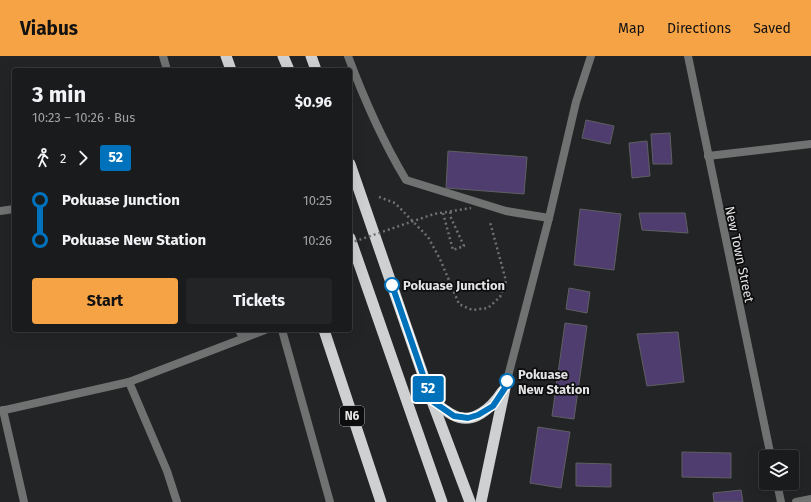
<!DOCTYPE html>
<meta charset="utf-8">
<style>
body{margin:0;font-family:"Fira Sans",sans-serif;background:#232425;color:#f1f3f6;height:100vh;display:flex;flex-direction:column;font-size:15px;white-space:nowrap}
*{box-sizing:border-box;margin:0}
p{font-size:13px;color:#9fa1a3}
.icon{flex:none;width:22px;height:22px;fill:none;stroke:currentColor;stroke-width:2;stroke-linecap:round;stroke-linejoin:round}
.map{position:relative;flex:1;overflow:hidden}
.side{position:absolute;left:12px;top:12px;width:340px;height:264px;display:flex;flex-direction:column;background:#1a1b1c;border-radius:4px;box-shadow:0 4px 16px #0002,0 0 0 1px #38393b}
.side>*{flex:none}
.badge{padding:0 8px;border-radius:3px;font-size:14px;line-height:26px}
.tools{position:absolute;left:759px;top:394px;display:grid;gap:8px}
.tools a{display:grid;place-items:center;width:40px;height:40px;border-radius:4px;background:#1a1b1c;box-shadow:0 4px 16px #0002,0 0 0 1px #38393b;font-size:20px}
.map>.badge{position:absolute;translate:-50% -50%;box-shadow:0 0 0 2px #fff}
.legs{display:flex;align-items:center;gap:6px;height:44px;padding:0 20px;font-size:13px}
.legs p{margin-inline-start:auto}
.head{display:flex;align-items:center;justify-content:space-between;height:68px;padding:0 20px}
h1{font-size:22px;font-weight:700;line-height:30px}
.action{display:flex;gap:8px;margin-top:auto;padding:8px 20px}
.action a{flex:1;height:46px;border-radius:4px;background:#f5a345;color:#111;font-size:16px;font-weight:700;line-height:46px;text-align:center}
.action a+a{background:#232425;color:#f1f3f6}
ul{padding:0 20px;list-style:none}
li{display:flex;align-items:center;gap:14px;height:40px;font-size:15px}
li i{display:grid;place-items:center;width:6px;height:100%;margin:0 5px;background:currentColor}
li i::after{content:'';width:10px;height:10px;margin:-5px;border:3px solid;border-radius:50%;background:#1a1b1c}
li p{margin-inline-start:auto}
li:first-child i{background:linear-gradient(#0000 50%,currentColor 0)}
li:last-child i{background:linear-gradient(currentColor 50%,#0000 0)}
header{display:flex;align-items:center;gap:24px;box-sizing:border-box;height:56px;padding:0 20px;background:#f5a345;color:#111}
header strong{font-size:19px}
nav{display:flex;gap:22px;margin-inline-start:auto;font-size:14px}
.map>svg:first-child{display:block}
.building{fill:#4f3d6f;stroke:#5f5f61}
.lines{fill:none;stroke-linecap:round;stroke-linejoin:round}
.path{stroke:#6f7072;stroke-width:2.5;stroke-dasharray:2 3;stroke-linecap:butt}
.service{stroke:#707272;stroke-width:8}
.minor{stroke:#707272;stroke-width:8}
.tertiary{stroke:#707272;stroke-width:8}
.trunk{stroke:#ced0d2;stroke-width:11}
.path-bridge{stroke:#6f7072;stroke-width:2.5;stroke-dasharray:2 3;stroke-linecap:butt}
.line-1-casing{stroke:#fff;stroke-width:9}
.line-1{stroke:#0072bc;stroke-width:6}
.stop-1-dot{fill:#fff;stroke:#0072bc;stroke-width:2}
.labels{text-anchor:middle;stroke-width:3.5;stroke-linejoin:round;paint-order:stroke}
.shield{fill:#0d0d0e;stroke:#a4a4a5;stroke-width:1}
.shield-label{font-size:12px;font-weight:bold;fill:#e4e4e6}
.street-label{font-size:13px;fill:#e4e4e6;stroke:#0d0d0e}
.stop-label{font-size:13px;font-weight:bold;fill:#e4e4e6;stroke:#0d0d0e;text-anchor:start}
</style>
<header>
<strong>Viabus</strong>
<nav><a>Map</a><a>Directions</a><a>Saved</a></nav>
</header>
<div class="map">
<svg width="811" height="446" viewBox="0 0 811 446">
<rect width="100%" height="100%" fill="#232426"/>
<g class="building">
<path d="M586 64 614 70 610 88 582 82Z"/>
<path d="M670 77 672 108H653L651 78Z"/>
<path d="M647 85 650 120 632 122 629 87Z"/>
<path d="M448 95 527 101 524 138 446 132Z"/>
<path d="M580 153 621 158 614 214 574 209Z"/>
<path d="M639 157H685L688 177 642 174Z"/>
<path d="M569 232 590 236 587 257 566 253Z"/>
<path d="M565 267 587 270 574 363 552 360Z"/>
<path d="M678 276 684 326 647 330 637 278Z"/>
<path d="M538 371 570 376 561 432 530 427Z"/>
<path d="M682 396 731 397V422L682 421Z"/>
<path d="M576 407 611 408V431L576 430Z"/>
<path d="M741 434 743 446H714L713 437Z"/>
</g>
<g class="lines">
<g class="path">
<path d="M379 141 395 147 428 181 440 203 459 248 472 254 488 252 500 241 506 225 490 166"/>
<path d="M443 157 453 194 464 190 451 162 450 153"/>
</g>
<g class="service">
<path d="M163 0 167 14"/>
<path d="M348 0C364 43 382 84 406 124L506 155 549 162"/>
<path d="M0 155 14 153"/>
<path d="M239 274 243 282"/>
<path d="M796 446 811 443"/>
</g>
<g class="minor">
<path d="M688 0 771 401"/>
<path d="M708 100 811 88"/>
<path d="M282 274 330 446"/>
<path d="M129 326 167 415 177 446"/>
<path d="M3 354 24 446"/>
<path d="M0 355 129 326 265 274"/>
<path d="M777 427 781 446"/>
</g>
<path class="tertiary" d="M505 332 549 162 576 46 591 0"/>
<g class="trunk">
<path d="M226 0 231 14"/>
<path d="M283 0 289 14"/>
<path d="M311 0 316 14"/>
<path d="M350 108 432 345 470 446"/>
<path d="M350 182 442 446"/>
<path d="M324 274 381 446"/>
<path d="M432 345C439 349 445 355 453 359 473 370 492 351 502 336"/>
<path d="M481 446 505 332"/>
</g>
<path class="path-bridge" d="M350 187 434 158 471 152"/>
</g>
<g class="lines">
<defs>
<path id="line-1" d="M392 229 432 345 454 360 468 362 478 359 493 350 505 332 507 325"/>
</defs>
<use href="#line-1" class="line-1-casing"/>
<use href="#line-1" class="line-1"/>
</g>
<g class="stop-1-dot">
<circle cx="392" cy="229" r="7"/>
<circle cx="507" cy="325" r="7"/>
</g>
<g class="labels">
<rect class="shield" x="340" y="350" width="24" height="20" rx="3"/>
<g class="shield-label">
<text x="352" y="364">N6</text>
</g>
<g class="street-label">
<text transform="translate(740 198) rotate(78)" y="5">New Town Street</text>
</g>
<g class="stop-label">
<text x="403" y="234">Pokuase Junction</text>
<text x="518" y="323">Pokuase<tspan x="518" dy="15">New Station</tspan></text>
</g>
</g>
</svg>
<div class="tools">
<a><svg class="icon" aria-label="layers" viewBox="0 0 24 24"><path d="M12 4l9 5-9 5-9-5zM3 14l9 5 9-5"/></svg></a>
</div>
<b class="badge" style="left:428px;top:333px;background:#0072bc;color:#fff">52</b>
<section class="side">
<div class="head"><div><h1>3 min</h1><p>10:23 – 10:26 · Bus</p></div><b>$0.96</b></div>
<div class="legs"><svg class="icon" aria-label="walk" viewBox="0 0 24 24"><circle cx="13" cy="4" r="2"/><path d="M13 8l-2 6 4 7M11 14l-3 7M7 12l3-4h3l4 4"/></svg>2<svg class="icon" aria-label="forward" viewBox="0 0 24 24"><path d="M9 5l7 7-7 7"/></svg><b class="badge" style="background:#0072bc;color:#fff">52</b></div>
<ul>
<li><i style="color:#0072bc"></i><b>Pokuase Junction</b><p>10:25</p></li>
<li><i style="color:#0072bc"></i><b>Pokuase New Station</b><p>10:26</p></li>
</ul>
<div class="action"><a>Start</a><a>Tickets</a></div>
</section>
</div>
